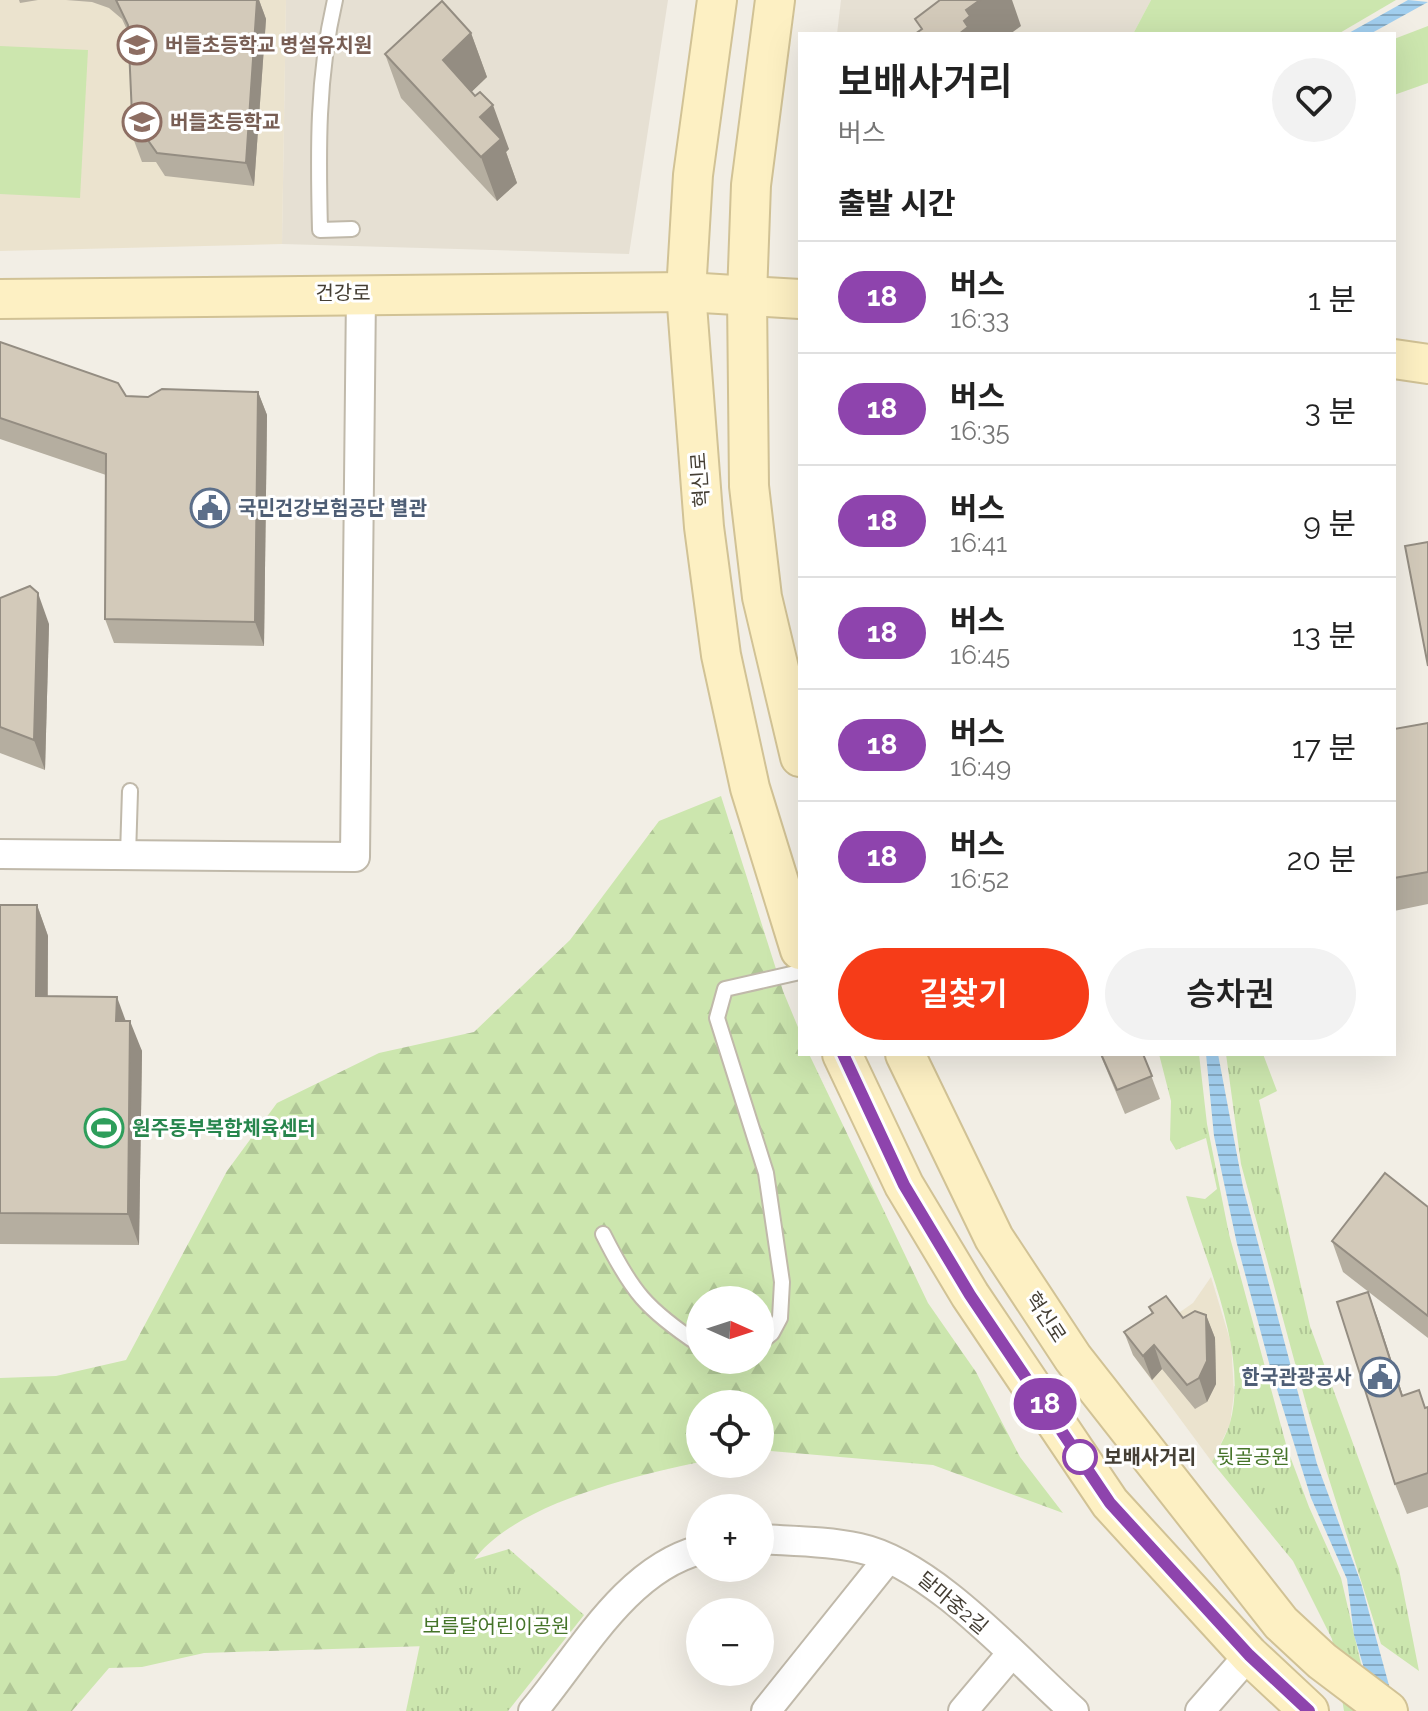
<!DOCTYPE html>
<html lang="ko">
<meta charset="utf-8">
<style>
body{margin:0;font-family:Raleway,"Noto Sans KR",sans-serif;background:#f2f2f2;color:#222;height:100vh;display:flex;flex-direction:column;font-size:30px;white-space:nowrap}
*{box-sizing:border-box;margin:0}
p{font-size:26px;color:#767676}
.icon{flex:none;width:44px;height:44px;fill:none;stroke:currentColor;stroke-width:2;stroke-linecap:round;stroke-linejoin:round}
.map{position:relative;flex:1;overflow:hidden}
.details{position:absolute;left:798px;top:32px;width:598px;height:1024px;display:flex;flex-direction:column;background:#fff;border-radius:0px;box-shadow:0 8px 32px #0002}
.details>*{flex:none}
.badge{padding:0 16px;border-radius:26px;font-size:28px;line-height:52px}
.needle{width:52px;rotate:93deg}
.controls{position:absolute;left:686px;top:1286px;display:grid;gap:16px}
.controls a{display:grid;place-items:center;width:88px;height:88px;border-radius:50%;background:#fff;box-shadow:0 8px 32px #0002;font-size:40px}
.map>.badge{position:absolute;translate:-50% -50%;box-shadow:0 0 0 4px #fff}
h2{padding:0 40px;font-size:30px;line-height:72px}
.round{display:grid;place-items:center;flex:none;width:84px;height:84px;border-radius:42px;background:#f2f2f2}
.overview{display:flex;align-items:center;justify-content:space-between;height:136px;padding:0 40px}
h1{font-size:38px;font-weight:600;line-height:60px}
.cta{display:flex;gap:16px;margin-top:auto;padding:16px 40px}
.cta a{flex:1;height:92px;border-radius:48px;background:#f63c18;color:#fff;font-size:32px;font-weight:600;line-height:92px;text-align:center}
.cta a+a{background:#f2f2f2;color:#222}
ul{padding:0;list-style:none}
li{display:flex;align-items:center;gap:24px;height:112px;padding:0 40px;border-top:2px solid #e0e0e0}
li div{flex:1}
li b{display:block;font-size:30px}
li em{font-style:normal}
li .badge{min-width:88px;font-weight:700;text-align:center}
.map>svg:first-child{display:block}
.residential{fill:#e6e0d3}
.education{fill:#ebe3ce}
.grass{fill:#cce6ae}
.forest{fill:url(#forest-firs);fill-rule:evenodd}
.park{fill:url(#park-tufts)}
.water{fill:url(#water-rules)}
.lines{fill:none;stroke-linecap:round;stroke-linejoin:round}
.lane-casing{stroke:#c0b9aa;stroke-width:18}
.street-casing{stroke:#c0b9aa;stroke-width:32}
.secondary-casing{stroke:#d1c295;stroke-width:42}
.lane{stroke:#fff;stroke-width:14}
.street{stroke:#fff;stroke-width:28}
.secondary{stroke:#fdf0c3;stroke-width:38}
.wall{fill:#b5aea0}
.shaded-wall{fill:#948d82}
.building{fill:#d3caba;stroke:#948d82;stroke-width:2}
.line-casing{stroke:#fff;stroke-width:18}
.line{stroke:#8e44ad;stroke-width:12}
.stop-dot{fill:#fff;stroke:#8e44ad;stroke-width:4}
.labels{text-anchor:middle;stroke-width:6;stroke-linejoin:round;paint-order:stroke}
.education-label{font-size:20px;font-weight:bold;fill:#785e54;stroke:#fff;text-anchor:start}
.street-label{font-size:20px;fill:#443e34;stroke:#fff}
.service-label{font-size:20px;font-weight:bold;fill:#4e5e75;stroke:#fff;text-anchor:start}
.leisure-label{font-size:20px;font-weight:bold;fill:#27864d;stroke:#fff;text-anchor:start}
.stop-label{font-size:20px;font-weight:bold;fill:#443e34;stroke:#fff;text-anchor:start}
.park-label{font-size:20px;fill:#457429;stroke:#fff}
</style>
<div class="map">
<svg width="1428" height="1711" viewBox="0 0 1428 1711">
<defs>
<pattern id="forest-firs" width="22" height="20" patternUnits="userSpaceOnUse" patternTransform="scale(2)"><rect width="22" height="20" fill="#cce6ae"/><path d="M5 1l3.5 6h-7zM16 11l3.5 6h-7z" fill="#b0c696"/></pattern>
<pattern id="park-tufts" width="24" height="20" patternUnits="userSpaceOnUse" patternTransform="scale(2)"><rect width="24" height="20" fill="#cce6ae"/><path d="M3 7l-1-3M5 7V3M7 7l1-3M15 17l-1-3M17 17v-4M19 17l1-3" fill="none" stroke="#b0c696"/></pattern>
<pattern id="water-rules" width="6" height="5" patternUnits="userSpaceOnUse" patternTransform="scale(2)"><rect width="6" height="5" fill="#a1ceee"/><path d="M0 2.5h6" fill="none" stroke="#85a9c2"/></pattern>
</defs>
<rect width="100%" height="100%" fill="#f2eee5"/>
<g class="residential">
<path d="M286 0H668L629 254 282 244Z"/>
<path d="M841 0H1151L1133 34H837Z"/>
</g>
<g class="education">
<path d="M0 0H286L282 244 0 251Z"/>
<path d="M1211 1277 1231 1343 1234 1393 1230 1424 1212 1462 1133 1355 1131 1346 1193 1303Z"/>
</g>
<g class="grass">
<path d="M1151 0H1396L1338 34H1133Z"/>
<path d="M1428 26V83L1394 95V39Z"/>
<path d="M0 46 88 50 80 198 0 194Z"/>
</g>
<path class="forest" d="M721 796 783 991 800 1032V1054H809L928 1303 976 1372 1020 1457 1063 1513 933 1465 760 1450V1404H700V1462C636 1475 513 1505 474 1560 456 1586 443 1618 427 1646L204 1653 142 1667 109 1668 72 1711H0V1378L56 1376 126 1360 227 1171 277 1103 379 1053 474 1032 570 940 659 821ZM700 1300H760V1360H700Z"/>
<g class="park">
<path d="M1159 1054H1199L1207 1124 1229 1234 1287 1448 1309 1507 1341 1578 1372 1711H1344L1332 1639 1293 1561 1212 1462C1218 1449 1226 1436 1230 1423 1249 1354 1206 1262 1186 1196L1205 1199 1217 1189 1206 1138 1176 1150 1170 1140 1171 1101Z"/>
<path d="M1226 1054H1263L1277 1091 1259 1100 1310 1326 1399 1569 1419 1671 1381 1644 1311 1422 1241 1164Z"/>
<path d="M509 1549 584 1615 508 1711H406L423 1630 459 1564Z"/>
</g>
<g class="water">
<path d="M1408 0 1428 2 1370 34H1347Z"/>
<path d="M1206 1054H1218L1243 1187 1317 1464 1361 1583 1396 1711H1377L1354 1635 1347 1579 1311 1498 1271 1370 1237 1244 1214 1136Z"/>
</g>
<g class="lines">
<defs>
<g id="lane">
<path d="M335 0C317 77 318 151 320 230L352 229"/>
<path d="M128 855 130 791"/>
<path d="M603 1234C632 1292 646 1309 700 1345"/>
<path d="M760 1343 772 1333 780 1318 782 1282 766 1173 717 1018 725 989 800 972"/>
</g>
<g id="street">
<path d="M0 854 355 857 361 293"/>
<path d="M760 1539C792 1541 827 1541 859 1548 933 1564 1017 1660 1074 1711"/>
<path d="M533 1711C580 1655 626 1569 700 1550"/>
<path d="M766 1711 887 1560"/>
<path d="M963 1711 1011 1654"/>
<path d="M1200 1711 1249 1655"/>
</g>
<g id="secondary">
<path d="M717 0 693 175 686 292 704 527 721 655 750 788 800 950"/>
<path d="M775 0 751 185 747 296 749 486 762 597 800 757"/>
<path d="M0 299 686 292 800 299"/>
<path d="M1394 359 1428 364"/>
<path d="M842 1054 904 1185 970 1295 1110 1503 1249 1655 1309 1711"/>
<path d="M905 1054 994 1238 1073 1358 1281 1623 1322 1661 1388 1711"/>
</g>
</defs>
<use href="#lane" class="lane-casing"/>
<use href="#street" class="street-casing"/>
<use href="#secondary" class="secondary-casing"/>
<use href="#lane" class="lane"/>
<use href="#street" class="street"/>
<use href="#secondary" class="secondary"/>
</g>
<g class="wall">
<path d="M19 0H38L20 3Z"/>
<path d="M66 0H259L266 19 254 186 165 176 156 162H142L133 138 128 32 122 19 109 8 92 2Z"/>
<path d="M471 33 487 77 471 92 509 149 506 152 517 183 497 201 401 98 385 54Z"/>
<path d="M0 342 126 396 148 397 258 392 267 415 264 646 114 643 105 619 106 475 0 439Z"/>
<path d="M0 598 49 624 45 770 0 753Z"/>
<path d="M1428 723V904L1394 911V729Z"/>
<path d="M0 905H37L48 936V996L126 1021 142 1051 139 1245 0 1244Z"/>
<path d="M1100 1054H1143L1160 1099 1125 1114Z"/>
<path d="M1428 1207V1338L1343 1272 1332 1241Z"/>
<path d="M1368 1292 1403 1396 1419 1390 1425 1408 1428 1407V1507L1407 1514 1395 1484Z"/>
<path d="M1149 1307 1183 1318 1206 1315 1215 1338 1216 1384 1207 1402 1195 1409 1162 1369 1152 1380 1133 1355 1124 1332 1152 1314Z"/>
</g>
<g class="shaded-wall">
<path d="M257 0H259L266 19 254 186 246 163Z"/>
<path d="M980 0H1012L1021 26 1010 34H959L966 10Z"/>
<path d="M471 33 487 77 459 104 443 60Z"/>
<path d="M493 105 509 149 506 152 517 183 497 201 481 157 480 117Z"/>
<path d="M258 392 267 415 264 646 255 622Z"/>
<path d="M38 593 49 624 45 770 34 740Z"/>
<path d="M37 905 48 936 47 1027 36 996Z"/>
<path d="M117 997 128 1027 116 1021Z"/>
<path d="M130 1021 142 1051 139 1245 128 1214Z"/>
<path d="M1368 1292 1379 1322 1413 1427 1402 1396Z"/>
<path d="M1206 1315 1215 1338 1216 1384 1207 1402 1199 1378Z"/>
<path d="M1154 1345 1162 1369 1152 1380 1143 1356Z"/>
</g>
<g class="building">
<path d="M116 0H257L246 163 157 153 147 139 133 138 128 25Z"/>
<path d="M940 0H980L966 10 970 16 964 21 968 27 959 34H915L922 29 915 19Z"/>
<path d="M442 1 471 33 443 60 475 96 480 92 493 105 480 117 501 139 481 157 385 54Z"/>
<path d="M0 342 118 383 126 396 148 397 162 389 258 392 255 622 105 619 106 454 0 418Z"/>
<path d="M1428 542V666L1405 546Z"/>
<path d="M30 586 38 593 34 740 0 727V598Z"/>
<path d="M1428 723V872L1394 878V729Z"/>
<path d="M0 905H37L36 996 117 997 116 1021H130L128 1214 0 1213Z"/>
<path d="M1101 1054H1143L1152 1076 1117 1090Z"/>
<path d="M1385 1173 1428 1207V1316L1332 1241Z"/>
<path d="M1368 1292 1402 1396 1419 1390 1425 1408 1428 1407V1473L1395 1484 1337 1302Z"/>
<path d="M1166 1296 1183 1318 1195 1311 1206 1315 1207 1361 1199 1378 1187 1385 1154 1345 1143 1356 1124 1332 1153 1313 1149 1307Z"/>
</g>
<g class="lines">
<defs>
<path id="line" d="M843 1054 904 1185 970 1295 1110 1503 1249 1655 1309 1711"/>
</defs>
<use href="#line" class="line-casing"/>
<use href="#line" class="line"/>
</g>
<defs>
<symbol id="school-ring" viewBox="-11 -11 22 22"><circle r="9.5" fill="#fff" stroke="#8d6e63" stroke-width="1.5"/><path d="M0-5L7-2L0 1L-7-2ZM-4 1L0 2.5L4 1V4Q0 6-4 4Z" fill="#8d6e63"/></symbol>
<symbol id="civic-ring" viewBox="-11 -11 22 22"><circle r="9.5" fill="#fff" stroke="#5c6f8a" stroke-width="1.5"/><path d="M-.6-6.5H3V-4.5H.6V-3L4-1V1h2V6H-6V1h2V-1L-.6-3ZM-1.2 2.5V6h2.4V2.5Z" fill="#5c6f8a"/></symbol>
<symbol id="stadium-ring" viewBox="-11 -11 22 22"><circle r="9.5" fill="#fff" stroke="#2e9e5b" stroke-width="1.5"/><path d="M0-5a6.5 5 0 1 0 0 10a6.5 5 0 1 0 0-10ZM-3.5-1.8h7v3.6h-7Z" fill="#2e9e5b"/></symbol>
</defs>
<g fill-rule="evenodd">
<use href="#school-ring" x="115" y="23" width="44" height="44"/>
<use href="#school-ring" x="120" y="100" width="44" height="44"/>
<use href="#civic-ring" x="188" y="486" width="44" height="44"/>
<use href="#stadium-ring" x="82" y="1106" width="44" height="44"/>
<use href="#civic-ring" x="1358" y="1355" width="44" height="44"/>
</g>
<circle class="stop-dot" cx="1080" cy="1457" r="16"/>
<g class="labels">
<g class="education-label">
<text x="165" y="52">버들초등학교 병설유치원</text>
<text x="170" y="129">버들초등학교</text>
</g>
<g class="street-label">
<text x="343" y="300">건강로</text>
<text transform="translate(700 480) rotate(-94)" y="7">혁신로</text>
<text transform="translate(1046 1317) rotate(57)" y="7">혁신로</text>
<text transform="translate(953 1603) rotate(40)" y="7">달마중2길</text>
</g>
<g class="service-label">
<text x="238" y="515">국민건강보험공단 별관</text>
<text x="1352" y="1384" text-anchor="end">한국관광공사</text>
</g>
<g class="leisure-label">
<text x="132" y="1135">원주동부복합체육센터</text>
</g>
<g class="stop-label">
<text x="1104" y="1464">보배사거리</text>
</g>
<g class="park-label">
<text x="1253" y="1464">뒷골공원</text>
<text x="496" y="1633">보름달어린이공원</text>
</g>
</g>
</svg>
<div class="controls">
<a><svg class="needle" viewBox="-14 -14 28 28"><path d="M0-13l5 13h-10z" fill="#e53935"/><path d="M0 13l5-13h-10z" fill="#767676"/></svg></a>
<a><svg class="icon" aria-label="locate" viewBox="0 0 24 24"><circle cx="12" cy="12" r="6"/><path d="M12 2v4M12 18v4M2 12h4M18 12h4"/></svg></a>
<a>+</a>
<a>−</a>
</div>
<b class="badge" style="left:1045px;top:1404px;background:#8e44ad;color:#fff">18</b>
<section class="details">
<div class="overview"><div><h1>보배사거리</h1><p>버스</p></div><a class="round"><svg class="icon" aria-label="heart" viewBox="0 0 24 24"><path d="M12 20l-8-8c-3-5 5-10 8-4 3-6 11-1 8 4z"/></svg></a></div>
<h2>출발 시간</h2>
<ul>
<li><span class="badge" style="background:#8e44ad;color:#fff">18</span><div><b>버스</b><p>16:33</p></div><em>1 분</em></li>
<li><span class="badge" style="background:#8e44ad;color:#fff">18</span><div><b>버스</b><p>16:35</p></div><em>3 분</em></li>
<li><span class="badge" style="background:#8e44ad;color:#fff">18</span><div><b>버스</b><p>16:41</p></div><em>9 분</em></li>
<li><span class="badge" style="background:#8e44ad;color:#fff">18</span><div><b>버스</b><p>16:45</p></div><em>13 분</em></li>
<li><span class="badge" style="background:#8e44ad;color:#fff">18</span><div><b>버스</b><p>16:49</p></div><em>17 분</em></li>
<li><span class="badge" style="background:#8e44ad;color:#fff">18</span><div><b>버스</b><p>16:52</p></div><em>20 분</em></li>
</ul>
<div class="cta"><a>길찾기</a><a>승차권</a></div>
</section>
</div>
